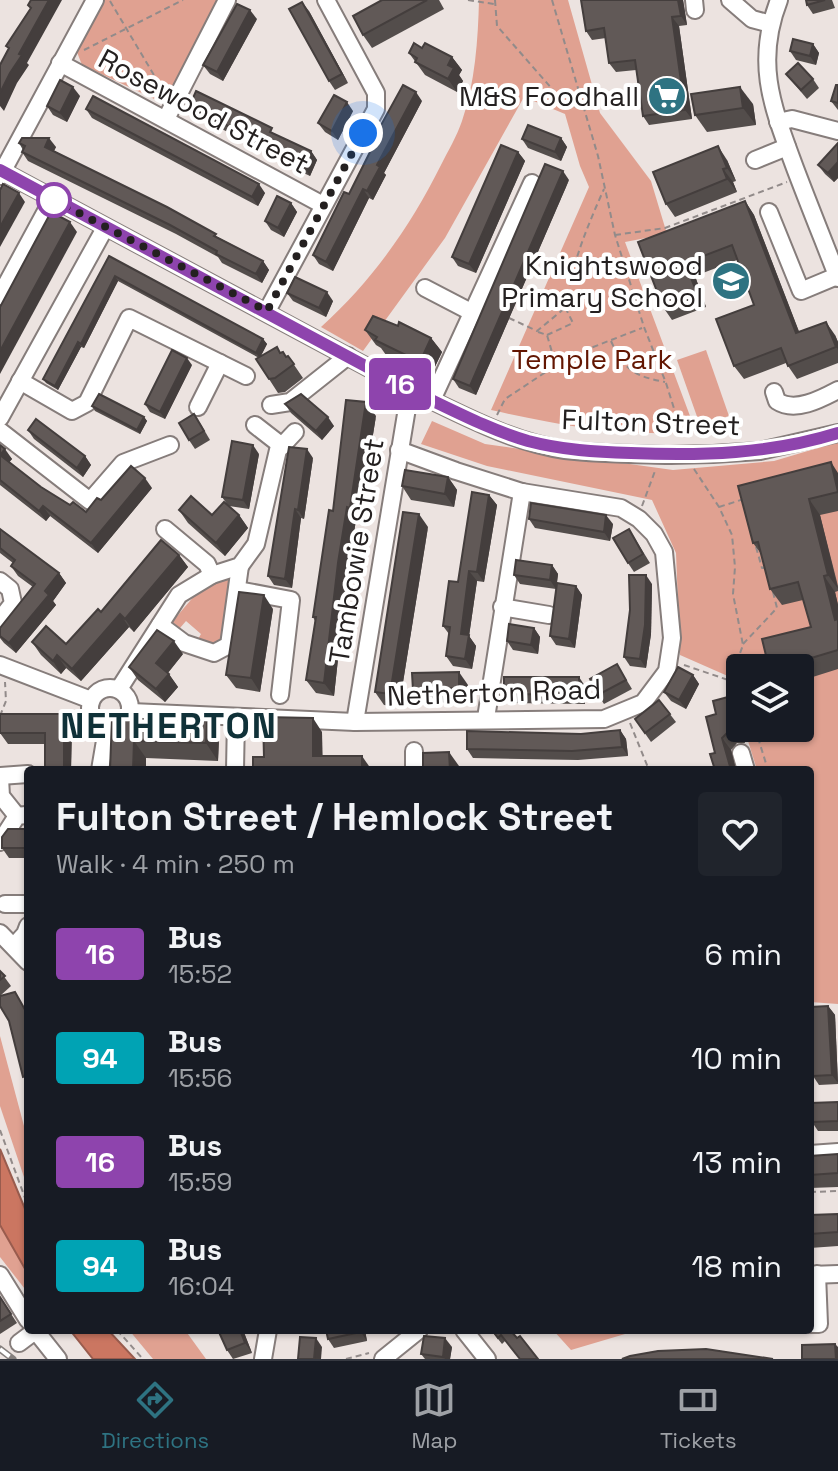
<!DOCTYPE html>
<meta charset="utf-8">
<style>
body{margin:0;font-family:"Space Grotesk",sans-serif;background:#20242c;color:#f1f3f6;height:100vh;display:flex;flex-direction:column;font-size:30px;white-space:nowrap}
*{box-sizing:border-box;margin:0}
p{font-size:26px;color:#9ea1a6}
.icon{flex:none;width:44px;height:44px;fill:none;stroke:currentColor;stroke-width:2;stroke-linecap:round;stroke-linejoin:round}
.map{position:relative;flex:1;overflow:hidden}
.panel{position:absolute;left:24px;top:766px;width:790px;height:568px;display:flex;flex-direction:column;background:#171b24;border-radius:8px;box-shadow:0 2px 6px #0004}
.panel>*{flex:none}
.badge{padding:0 16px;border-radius:6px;font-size:28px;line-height:52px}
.controls{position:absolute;left:726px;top:654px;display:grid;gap:16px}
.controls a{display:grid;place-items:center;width:88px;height:88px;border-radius:8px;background:#171b24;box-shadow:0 2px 6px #0004;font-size:40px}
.you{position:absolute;width:40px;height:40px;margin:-20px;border:6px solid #fff;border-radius:50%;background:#1a73e8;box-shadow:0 0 0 12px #1a73e833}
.map>.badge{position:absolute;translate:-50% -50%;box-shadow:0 0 0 4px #fff}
.round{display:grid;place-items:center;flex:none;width:84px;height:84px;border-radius:8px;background:#20242c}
.headline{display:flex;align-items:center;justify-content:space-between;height:136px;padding:0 32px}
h1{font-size:38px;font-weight:600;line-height:60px}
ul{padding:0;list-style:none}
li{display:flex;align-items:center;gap:24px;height:104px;padding:0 32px}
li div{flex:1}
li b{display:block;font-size:30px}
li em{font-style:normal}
li .badge{min-width:88px;font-weight:700;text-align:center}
.tabs{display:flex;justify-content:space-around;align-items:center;height:112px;border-top:2px solid #363941;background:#171b24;font-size:22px;color:#9ea1a6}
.tabs a{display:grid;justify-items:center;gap:4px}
.tabs .current{color:#2e7382}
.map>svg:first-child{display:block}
.green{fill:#e0a191}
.water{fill:#cb7661;stroke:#995c4e;stroke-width:2}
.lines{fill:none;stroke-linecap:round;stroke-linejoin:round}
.minor-casing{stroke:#867d7b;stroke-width:20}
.path{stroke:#928b8a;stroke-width:2;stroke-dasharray:6 4;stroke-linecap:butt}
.minor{stroke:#fff;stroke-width:16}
.rail-casing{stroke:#847e7c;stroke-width:7}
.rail{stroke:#fff;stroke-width:4;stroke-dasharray:12;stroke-linecap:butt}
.minor-bridge-casing{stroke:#867d7b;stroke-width:20;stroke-linecap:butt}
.minor-bridge{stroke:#fff;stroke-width:16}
.wall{fill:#534d4b}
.shaded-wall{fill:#443e3d}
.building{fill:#615957;stroke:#443e3d;stroke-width:2}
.line-casing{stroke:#fff;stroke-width:18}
.line{stroke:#8e44ad;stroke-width:12}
.walk{stroke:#242020;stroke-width:8;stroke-dasharray:0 14.4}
.stop-dot{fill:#fff;stroke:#8e44ad;stroke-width:4}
.labels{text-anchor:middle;stroke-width:8;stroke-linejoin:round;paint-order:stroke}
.poi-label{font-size:28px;fill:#242020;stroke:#fff;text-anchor:end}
.street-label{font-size:28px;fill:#242020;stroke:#fff}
.park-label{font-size:28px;fill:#631602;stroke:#fff}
.district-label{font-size:36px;font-weight:bold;letter-spacing:2px;fill:#103138;stroke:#fff}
</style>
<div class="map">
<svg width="838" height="1359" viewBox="0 0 838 1359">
<rect width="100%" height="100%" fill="#ece3e0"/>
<g class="green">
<path d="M100 0H218L165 104 82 65 75 47Z"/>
<path d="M479 0H568L600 113 651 181 667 234 625 242 696 432C622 437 563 426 491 410L589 187 580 166 565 114 524 97 445 238 363 351 321 327C372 281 410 227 441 165 448 151 457 136 462 121 475 83 478 40 479 0Z"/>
<path d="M706 350 729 416 700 425 677 360Z"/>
<path d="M432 421 485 444 673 470 774 461 838 442V1004L810 1002V770H757L744 728H800V668H740V713L730 677 680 655 676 553 652 500 487 466 421 444Z"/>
<path d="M231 577 224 641 210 647 197 641 201 634 186 621 180 628 172 622 207 581Z"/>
<path d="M0 1036 28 1141V1189L0 1106Z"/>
<path d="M0 1225 28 1274V1293L0 1257Z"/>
<path d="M129 1330H185L206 1359H153Z"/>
<path d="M553 1330H651L625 1334 571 1350Z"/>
</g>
<g class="water">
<path d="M0 1149 28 1216V1274L0 1225Z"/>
<path d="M70 1330H108L135 1359H93Z"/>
</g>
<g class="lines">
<defs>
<g id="minor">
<path d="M694 0 695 10"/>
<path d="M730 0 752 19 771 24"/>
<path d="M779 0C754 64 773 108 795 168 809 205 824 242 838 278"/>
<path d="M60 63 323 205"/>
<path d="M166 119 227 0"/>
<path d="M778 122 792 119 838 131"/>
<path d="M755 160 787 147"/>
<path d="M0 170 410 390C459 413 510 442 565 450 600 454 635 454 670 455"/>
<path d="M0 176 95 0"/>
<path d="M769 212 801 291 837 276"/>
<path d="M425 288 473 313"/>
<path d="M0 296 52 200"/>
<path d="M267 311 376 109V93L326 0"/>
<path d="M20 381 72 411 87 403 129 318 246 376"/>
<path d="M774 392 777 401C795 413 821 399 838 390"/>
<path d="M432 400 532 183"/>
<path d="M271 405 290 402 348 356"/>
<path d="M198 407 220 363"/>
<path d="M0 418 105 228"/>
<path d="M255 425 282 446"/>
<path d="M0 431 90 501 123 463 170 445"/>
<path d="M713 454 760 451 838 433"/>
<path d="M165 529 207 564 212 575"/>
<path d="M0 581 10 589 13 603 0 620"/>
<path d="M238 590 291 600 280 695"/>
<path d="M502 607 549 615"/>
<path d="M160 625 184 643 214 653 229 645 240 566"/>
<path d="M0 665 91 700"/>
<circle cx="110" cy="708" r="20"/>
<path d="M119 689 179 595 212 575 240 566 256 544 278 450 295 432"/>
<path d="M131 712 355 722 604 719 643 703 667 671 672 638 664 552 654 534 639 519 621 508 522 492 456 471 399 450"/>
<path d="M486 718 522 492"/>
<path d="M355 722 410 390"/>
<path d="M741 753 746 770"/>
<path d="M100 770 107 729"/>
<path d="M235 770 236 717"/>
<path d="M414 770V751"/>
<path d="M0 776 28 774"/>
<path d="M0 778 1 796 17 816"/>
<path d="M0 842 17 816 26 815"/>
<path d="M5 904H28"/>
<path d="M0 933 28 962"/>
<path d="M14 946 25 934 28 926"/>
<path d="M810 1154 838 1152"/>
<path d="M0 1275 28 1320"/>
<path d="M810 1275 838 1274"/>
<path d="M810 1324H819L817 1274"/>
<path d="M35 1330 58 1359"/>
<path d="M464 1330 487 1359"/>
<path d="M19 1343 35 1331"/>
<path d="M263 1359 268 1330"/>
<path d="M383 1359 419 1330"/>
</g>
</defs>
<use href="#minor" class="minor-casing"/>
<g class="path">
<path d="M468 0 494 4"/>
<path d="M495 0 497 26 568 107 581 106"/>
<path d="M552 0 598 156 615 235 644 327 666 383 684 440"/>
<path d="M110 1 164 92"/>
<path d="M84 50 183 0"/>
<path d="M615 235 665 228 787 182"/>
<path d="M509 318 537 331 565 308C572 264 586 229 604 189"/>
<path d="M538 332 547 335 556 366"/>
<path d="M547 335 573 323 566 309"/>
<path d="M611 341C624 370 634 376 665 382"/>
<path d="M497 415 505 399 570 356 642 328"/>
<path d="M694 469 719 507 732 535 735 567 733 594 743 645 735 667 740 681"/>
<path d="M642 506 655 471"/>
<path d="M719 507 744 499"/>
<path d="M756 547 762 568H766"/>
<path d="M743 644 777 608 773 592"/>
<path d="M684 665 740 684"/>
<path d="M0 716 6 701 5 682"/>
<path d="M630 723 649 770"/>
<path d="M755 728 768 770"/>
<path d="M0 1130 28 1206"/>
<path d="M810 1192 838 1191"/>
<path d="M117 1330 143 1359"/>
<path d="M346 1359 369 1353"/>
</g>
<use href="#minor" class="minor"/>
<defs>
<path id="rail" d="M0 1349 13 1359"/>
</defs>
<use href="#rail" class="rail-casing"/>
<use href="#rail" class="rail"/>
<defs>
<path id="minor-bridge" d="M670 455 713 454"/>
</defs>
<use href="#minor-bridge" class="minor-bridge-casing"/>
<use href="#minor-bridge" class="minor-bridge"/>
</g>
<g class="wall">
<path d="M382 0H439L444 9 372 48 363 35Z"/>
<path d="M581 0H683L687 25 679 26 692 119 649 125 643 116 636 70 616 72 609 63 606 38 592 40 586 31Z"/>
<path d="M806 0H832L835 8 813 14 807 5Z"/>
<path d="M309 11 348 83 335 90 329 81Z"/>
<path d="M257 19 223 81 210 74 203 65Z"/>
<path d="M813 44 819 53 816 65 796 60 790 51Z"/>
<path d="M422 48 452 57 462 70 459 75 463 81 457 92 425 75 409 53Z"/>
<path d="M786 74 813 79 819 88 807 99Z"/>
<path d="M838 85V110L831 101Z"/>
<path d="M80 96 67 122 53 115 47 106Z"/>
<path d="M422 101 384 173 386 175 373 200 369 198 333 271 319 264 313 255 349 194 371 149 369 147Z"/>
<path d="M753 104 756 125 707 132 695 115Z"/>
<path d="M189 107 277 135 311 151 317 160 310 176 278 161 273 154 195 116Z"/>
<path d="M86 109 265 193 258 206 92 118Z"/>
<path d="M353 111 338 140 325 132 318 123Z"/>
<path d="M561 138 567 147 561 161 528 148 522 139Z"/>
<path d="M19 143 56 147 54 151 263 261 269 270 262 283 222 263 218 257 176 234 28 161 22 152 23 150Z"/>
<path d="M838 143V178L834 182 825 174 818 165Z"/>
<path d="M518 152 525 161 476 273 458 266 452 257Z"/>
<path d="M727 160 736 181 733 182 737 192 675 217 666 204Z"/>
<path d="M569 180 476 395 459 388 453 379Z"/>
<path d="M745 201 754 215 799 332 835 335 838 342V363L797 379 786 363 744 379 734 366 754 305 737 260 695 276 706 307 672 320 663 307 638 242Z"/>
<path d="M291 203 297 212 284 237 271 230 265 221Z"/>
<path d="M109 256 263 339 267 344 260 357 281 353 286 357 288 356 303 378 285 392 278 393 269 379 259 358 118 281 84 348 81 347 58 390 46 383 43 379Z"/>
<path d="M287 293 333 301 326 317 293 301Z"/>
<path d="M365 330 431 338 442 352 430 377 386 355 381 348 376 345Z"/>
<path d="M192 365 165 419 150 412 145 404Z"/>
<path d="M285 404 334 426 322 440 291 413Z"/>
<path d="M92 406 144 417 147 421 140 434 95 411Z"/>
<path d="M376 416 359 521 356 520 347 576 334 696 316 693 306 680 315 621 313 617Z"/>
<path d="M200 423 210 440 195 449 189 440Z"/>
<path d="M28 430 85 456 91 465 83 477 34 439Z"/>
<path d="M0 445 12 459 9 462 41 487 70 505 86 512 101 500 152 488 98 553 50 516 46 521 0 485Z"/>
<path d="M259 454 249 509 229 506 239 515 248 528 225 556 188 523 179 510 212 515 227 504 222 497Z"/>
<path d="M313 458 304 519 301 518 292 588 274 585 268 576Z"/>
<path d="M838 473V511L820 515 838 586V591L835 592 838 605V669L800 681V668H769L811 627 803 600 782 605 770 589 762 555 753 543Z"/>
<path d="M448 477 457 490 454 507 411 500 402 486Z"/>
<path d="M489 495 497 505 484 582 477 581 469 636 476 646 472 669 453 666 446 656 449 634 443 626Z"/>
<path d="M529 519 613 524 610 541 535 528Z"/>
<path d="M428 527 399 707 384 705 375 692Z"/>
<path d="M0 529 59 573 66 583 53 601 56 605 16 653 4 643 0 638V628L33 587 18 576 11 566 13 563 0 553Z"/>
<path d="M629 529 650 563 634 572 628 563Z"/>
<path d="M179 555 188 567 134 632 129 627 81 681 66 668 61 674 41 655 32 642 66 644 101 612Z"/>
<path d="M552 565 558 574 557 583 576 586 582 595 575 648 556 645 550 636 556 589 520 584 514 575Z"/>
<path d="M652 584 651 634 646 668 630 666 624 657Z"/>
<path d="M273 609 260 692 236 688 226 675Z"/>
<path d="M534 628 540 637 538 654 513 650 507 641Z"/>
<path d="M183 654 168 673 178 687 165 702 138 680 129 667Z"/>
<path d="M617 664 632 689 604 704 598 695Z"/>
<path d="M693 675 699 684 686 709 671 701 664 692Z"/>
<path d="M468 685V702L422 703 413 690Z"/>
<path d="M585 686V704L510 703 504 694Z"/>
<path d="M728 697 736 708 740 728H741L745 743H737L731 750 736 770H715V753Z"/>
<path d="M659 700 676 722 651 742 635 719Z"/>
<path d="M112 718 219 738 218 761 146 758V770H110Z"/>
<path d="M72 725 71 770H45V744H8L0 733Z"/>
<path d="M620 730 626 739 628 756 578 760 473 758 467 749 581 734Z"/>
<path d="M28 829V858H9L2 848Z"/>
<path d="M0 971 11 986 0 996Z"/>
<path d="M828 1006 835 1015 838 1084 819 1085 813 1076Z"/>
<path d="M838 1102V1131H818L812 1122Z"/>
<path d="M838 1154V1187L810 1188V1156Z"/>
<path d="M838 1214V1246L810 1248V1215Z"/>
<path d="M0 1297 17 1323 0 1334Z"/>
<path d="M243 1330 252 1353 233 1359 227 1350Z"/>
<path d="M326 1330H365L367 1341 334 1348 328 1339Z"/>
<path d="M491 1330 517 1338 505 1341 502 1344Z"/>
<path d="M452 1347 450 1359H425L421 1354Z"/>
</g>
<g class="shaded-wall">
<path d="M49 0H62L27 63 29 65 17 83 4 111 0 106V93L19 54Z"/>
<path d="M678 0H683L687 25 681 16Z"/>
<path d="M302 2 309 11 348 83 342 74Z"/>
<path d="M250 10 257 19 223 81 217 72Z"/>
<path d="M672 17 679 26 692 119 685 110Z"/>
<path d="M813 44 819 53 816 65 810 56Z"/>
<path d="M452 57 462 70 459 75 463 81 457 92 448 79V65Z"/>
<path d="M73 87 80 96 67 122 60 113Z"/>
<path d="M740 87 753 104 756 125 743 108Z"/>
<path d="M416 92 422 101 384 173 386 175 373 200 367 191 377 165Z"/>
<path d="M347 102 353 111 338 140 332 131Z"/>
<path d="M49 138 56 147 51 156 45 147Z"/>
<path d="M561 138 567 147 561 161 555 152Z"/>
<path d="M718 146 727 160 736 181 727 168Z"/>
<path d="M311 151 317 160 310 176 304 167Z"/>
<path d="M518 152 525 161 476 273 469 264Z"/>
<path d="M838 162V178L834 182 828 173Z"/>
<path d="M723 169 733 182 737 192 727 179Z"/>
<path d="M563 171 569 180 476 395 470 386Z"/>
<path d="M259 184 265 193 258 206 252 197Z"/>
<path d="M363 189 369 198 333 271 326 262Z"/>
<path d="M19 193 25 202 0 247V227Z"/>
<path d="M745 201 754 215 805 347 796 333Z"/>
<path d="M291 203 297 212 284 237 278 228Z"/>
<path d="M70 222 77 232 0 374V351Z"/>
<path d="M263 261 269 270 262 283 256 274Z"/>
<path d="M685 263 695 276 706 307 697 293Z"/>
<path d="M115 276 118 281 84 348 81 344Z"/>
<path d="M327 292 333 301 326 317 319 308Z"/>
<path d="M826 322 835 335 838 342V350Z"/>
<path d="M431 338 442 352 430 377 420 362Z"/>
<path d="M263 339 267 344 260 358 256 353Z"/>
<path d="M78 342 81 347 58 390 55 386Z"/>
<path d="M187 358 192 365 165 419 160 412Z"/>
<path d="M366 402 376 416 359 521 350 508Z"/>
<path d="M144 417 147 421 140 434 137 430Z"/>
<path d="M328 417 334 426 322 440 316 431Z"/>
<path d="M253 445 259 454 249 509 243 500Z"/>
<path d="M5 449 12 459 7 465 0 455Z"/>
<path d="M307 449 313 458 304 519 298 510Z"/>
<path d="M85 456 91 465 83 477 77 468Z"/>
<path d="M831 462 838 473V490Z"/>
<path d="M448 477 457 490 454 507 445 494Z"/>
<path d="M145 478 152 488 98 553 91 543Z"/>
<path d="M489 495 497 505 484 582 477 572Z"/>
<path d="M809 499 820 515 838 589 828 575Z"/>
<path d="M43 506 50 516 46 521 39 511Z"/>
<path d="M347 507 356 520 347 576 334 696 324 683 338 563Z"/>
<path d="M295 509 301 518 292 588 285 579Z"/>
<path d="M419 514 428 527 399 707 390 694Z"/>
<path d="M239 515 248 528 225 556 216 543Z"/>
<path d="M606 515 613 524 610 541 604 532Z"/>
<path d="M179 555 188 567 134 632 125 619Z"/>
<path d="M552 565 558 574 556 589 550 580Z"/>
<path d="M469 571 477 581 469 636 476 646 472 669 465 659 461 634Z"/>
<path d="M59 573 66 583 53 601 56 605 16 653 9 643Z"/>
<path d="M646 575 652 584 651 634 646 668 640 659Z"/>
<path d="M824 576 835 592 838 605V624L835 620Z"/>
<path d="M576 586 582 595 575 648 569 639Z"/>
<path d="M264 595 273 609 260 692 251 678Z"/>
<path d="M120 614 129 627 81 681 72 669Z"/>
<path d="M534 628 540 637 538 654 531 645Z"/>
<path d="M174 641 183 654 165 676 156 663Z"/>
<path d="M57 655 66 668 61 674 53 661Z"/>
<path d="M459 672 468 685V702L459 688Z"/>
<path d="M169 674 178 687 165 702 156 689Z"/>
<path d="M693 675 699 684 686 709 679 700Z"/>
<path d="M579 677 585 686V704L579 695Z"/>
<path d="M728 697 736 708 740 728H741L745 743 737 731Z"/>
<path d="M64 714 72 725 71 770H64Z"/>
<path d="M313 718 322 732 323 770 313 756Z"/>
<path d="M207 721 219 738 218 761 206 743Z"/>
<path d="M620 730 626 739 628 756 622 747Z"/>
<path d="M722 738 731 750 736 770H731Z"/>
<path d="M134 741 146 758V770H133Z"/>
<path d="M449 752 459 766V770H450Z"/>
<path d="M362 756 371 769V770H362Z"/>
<path d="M828 1006 835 1015 838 1083 832 1075Z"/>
<path d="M240 1330H243L252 1353 245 1343Z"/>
<path d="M361 1330H365L367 1341 361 1332Z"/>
<path d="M316 1338 322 1347 321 1359H314Z"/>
<path d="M445 1338 452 1347 450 1359H445L443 1357Z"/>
<path d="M835 1344 838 1347V1359H836Z"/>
</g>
<g class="building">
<path d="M31 0H49L19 54 22 55 10 73 0 93V65L9 48 6 46 31 8 28 5Z"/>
<path d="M382 0H427L363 35 353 16Z"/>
<path d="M581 0H678L681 16 672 17 685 110 643 116 635 60 609 63 604 28 586 31Z"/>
<path d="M806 0H825L807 5Z"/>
<path d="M302 2 342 74 329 81 289 9Z"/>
<path d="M237 4 250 10 217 72 203 65Z"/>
<path d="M793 39 813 44 810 56 790 51Z"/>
<path d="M414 43 422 48 425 43 452 57 448 65 454 68 448 79 415 62 417 58 409 53Z"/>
<path d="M798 63 813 79 801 90 786 74Z"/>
<path d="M60 80 73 87 60 113 47 106Z"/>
<path d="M403 85 416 92 377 165 380 167 367 191 363 189 326 262 313 255 344 192 349 194 372 148 369 147Z"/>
<path d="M836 85H838V103L831 101Z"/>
<path d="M740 87 743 108 695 115 691 94Z"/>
<path d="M196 91 272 128 270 132 311 151 304 167 272 152 273 148 189 107Z"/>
<path d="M334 95 347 102 332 131 318 123Z"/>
<path d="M93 96 259 184 252 197 86 109Z"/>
<path d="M528 125 561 138 555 152 522 139Z"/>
<path d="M22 138H49L45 147 167 207 216 234 214 236 263 261 256 274 216 254 217 251 170 225 22 152 25 146 19 143Z"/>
<path d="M838 143V162L828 173 818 165Z"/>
<path d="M501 145 518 152 469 264 452 257Z"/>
<path d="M718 146 727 168 723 169 727 179 666 204 653 172Z"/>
<path d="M545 164 563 171 470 386 453 379Z"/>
<path d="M3 184 19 193 0 227V190Z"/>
<path d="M277 196 291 203 278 228 265 221Z"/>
<path d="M745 201 796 333 826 322 836 347 788 366 781 348 734 366 716 319 754 305 732 245 685 263 697 293 663 307 638 242Z"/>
<path d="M51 212 70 222 0 351V307Z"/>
<path d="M109 256 263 339 256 353 115 276 81 344 78 342 55 386 43 379Z"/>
<path d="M295 277 327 292 319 308 287 293Z"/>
<path d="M373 316 398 326 399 322 431 338 420 362 375 340 377 337 365 330Z"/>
<path d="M277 347 280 353 283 352 286 357 288 356 294 364 275 378 269 379 256 359Z"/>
<path d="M172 350 187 358 160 412 145 404Z"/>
<path d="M99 394 144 417 137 430 92 406Z"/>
<path d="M301 394 328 417 316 431 285 404Z"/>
<path d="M346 400 366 402 350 508 347 507 338 563 324 683 306 680 316 617H313L329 510 333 511Z"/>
<path d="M194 414 204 431 189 440 179 423Z"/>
<path d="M36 419 85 456 77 468 28 430Z"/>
<path d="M232 441 253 445 243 500 222 497Z"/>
<path d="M0 445 5 449 0 455 41 487 70 505 73 502 86 512 97 498 101 500 131 466 145 478 91 543 43 506 39 511 0 480Z"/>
<path d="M289 447 307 449 298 510 295 509 285 579 268 576Z"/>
<path d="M831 462 838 492 809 499 828 575 824 576 835 620 838 619V650L788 665 789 668H769L762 639 811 627 798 582 770 589 758 542 753 543 738 486Z"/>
<path d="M405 470 448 477 445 494 402 486Z"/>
<path d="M472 492 489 495 477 572 469 571 461 634 469 635 465 659 446 656 450 627 443 626 449 581 458 582Z"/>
<path d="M191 496 212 515 224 502 239 515 216 543 179 510Z"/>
<path d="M531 503 606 515 604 532 529 519Z"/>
<path d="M403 512 419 514 390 694 375 692Z"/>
<path d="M0 529 59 573 45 591 49 595 9 643 0 636V628L35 584 11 566 15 560 0 548Z"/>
<path d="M629 529 643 554 628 563 613 538Z"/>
<path d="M161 540 179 555 125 619 120 614 72 669 57 655 53 661 32 642 46 626 66 644 98 609 101 612Z"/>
<path d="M516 560 552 565 550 580 514 575Z"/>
<path d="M629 575H646L645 625 640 659 624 657 630 610Z"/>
<path d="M557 583 576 586 569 639 550 636Z"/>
<path d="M239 592 264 595 251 678 226 675Z"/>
<path d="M509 624 534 628 531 645 507 641Z"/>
<path d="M157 630 174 641 156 663 169 674 156 689 129 667Z"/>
<path d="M617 664 626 680 598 695 590 679Z"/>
<path d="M678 667 693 675 679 700 664 692Z"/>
<path d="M459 672V688L413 690 412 673Z"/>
<path d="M504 677H579V695L504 694Z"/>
<path d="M728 697 737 731H729L722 738 731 770H715L710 754 715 753 706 717 716 714 713 701Z"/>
<path d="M659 700 670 714 645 733 635 719Z"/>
<path d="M0 714H64V770H45V733H0Z"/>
<path d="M263 717 313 718V756H362V770H253V757H264Z"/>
<path d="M112 718 207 721 206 743 134 741 133 770H110Z"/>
<path d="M620 730 622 747 572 751 467 749V731L581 734Z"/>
<path d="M449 752 450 770H423V753Z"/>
<path d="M8 829H28V848H2V837Z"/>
<path d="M0 971 5 976 0 980Z"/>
<path d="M15 992 28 1015V1075L23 1077 9 1021 0 1006V996Z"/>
<path d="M828 1006 832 1075 813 1076 810 1007Z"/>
<path d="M838 1102V1121L812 1122 811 1103Z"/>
<path d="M838 1154V1173L810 1175V1156Z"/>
<path d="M838 1214V1232L810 1234V1215Z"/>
<path d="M0 1297 11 1314 0 1321Z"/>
<path d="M218 1330H240L245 1343 227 1350Z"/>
<path d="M326 1330H361V1332L328 1339Z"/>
<path d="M492 1330H510L517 1338 520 1336 538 1359H520L501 1335 498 1338Z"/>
<path d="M424 1336 445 1338 443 1357 421 1354Z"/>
<path d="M300 1337 316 1338 314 1359H298Z"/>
<path d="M835 1344 836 1359H802V1345Z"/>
<path d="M706 1349 773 1359H622L630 1356 658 1351Z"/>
</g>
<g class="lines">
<defs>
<path id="line" d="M0 170 410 390C449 408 487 429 528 441 562 450 596 452 631 453 701 456 771 454 838 433"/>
</defs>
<use href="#line" class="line-casing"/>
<use href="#line" class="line"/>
<path class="walk" d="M54 200 267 311 363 133"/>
</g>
<defs>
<symbol id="supermarket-disc" viewBox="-11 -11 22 22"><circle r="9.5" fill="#2e7382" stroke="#fff"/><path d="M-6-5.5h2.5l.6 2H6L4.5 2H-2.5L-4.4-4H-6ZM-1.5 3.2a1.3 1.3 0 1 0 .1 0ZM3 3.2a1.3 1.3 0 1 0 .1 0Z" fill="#fff"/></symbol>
<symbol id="school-disc" viewBox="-11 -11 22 22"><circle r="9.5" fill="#2e7382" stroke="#fff"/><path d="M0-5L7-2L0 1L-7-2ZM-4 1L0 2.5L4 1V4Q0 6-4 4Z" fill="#fff"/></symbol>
</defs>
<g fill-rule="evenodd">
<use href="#supermarket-disc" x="645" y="74" width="44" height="44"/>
<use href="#school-disc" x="709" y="259" width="44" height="44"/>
</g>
<circle class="stop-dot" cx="54" cy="200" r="16"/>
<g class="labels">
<g class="poi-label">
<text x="639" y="106">M&amp;S Foodhall</text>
<text x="703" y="275">Knightswood<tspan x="703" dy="32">Primary School</tspan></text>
</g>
<g class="street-label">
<text transform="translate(204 111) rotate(28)" y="10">Rosewood Street</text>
<text transform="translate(651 422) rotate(2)" y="10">Fulton Street</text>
<text transform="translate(356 551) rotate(-81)" y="10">Tambowie Street</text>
<text transform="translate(494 692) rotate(-2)" y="10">Netherton Road</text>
</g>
<g class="park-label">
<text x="592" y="369">Temple Park</text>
</g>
<g class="district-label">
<text x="169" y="738">NETHERTON</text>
</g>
</g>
</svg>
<div class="controls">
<a><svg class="icon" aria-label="layers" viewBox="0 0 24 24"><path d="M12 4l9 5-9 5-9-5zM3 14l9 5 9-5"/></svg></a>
</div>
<div class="you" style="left:363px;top:133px"></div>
<b class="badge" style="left:400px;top:384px;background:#8e44ad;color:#fff">16</b>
<section class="panel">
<div class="headline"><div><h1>Fulton Street / Hemlock Street</h1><p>Walk · 4 min · 250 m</p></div><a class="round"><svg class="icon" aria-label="heart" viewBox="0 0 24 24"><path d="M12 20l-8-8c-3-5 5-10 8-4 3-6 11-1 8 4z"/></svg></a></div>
<ul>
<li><span class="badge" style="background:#8e44ad;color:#fff">16</span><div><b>Bus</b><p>15:52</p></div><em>6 min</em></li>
<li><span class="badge" style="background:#00a3b4;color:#fff">94</span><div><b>Bus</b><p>15:56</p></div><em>10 min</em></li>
<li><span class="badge" style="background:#8e44ad;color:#fff">16</span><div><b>Bus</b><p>15:59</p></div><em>13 min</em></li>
<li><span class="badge" style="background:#00a3b4;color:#fff">94</span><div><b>Bus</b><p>16:04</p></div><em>18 min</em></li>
</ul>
</section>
</div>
<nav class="tabs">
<a class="current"><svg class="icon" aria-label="directions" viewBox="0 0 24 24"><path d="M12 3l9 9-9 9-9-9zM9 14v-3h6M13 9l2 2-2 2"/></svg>Directions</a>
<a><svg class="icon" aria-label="map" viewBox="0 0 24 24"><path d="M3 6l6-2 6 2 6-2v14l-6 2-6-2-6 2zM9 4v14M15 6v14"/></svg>Map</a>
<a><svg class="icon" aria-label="tickets" viewBox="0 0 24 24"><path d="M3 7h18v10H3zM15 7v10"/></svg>Tickets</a>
</nav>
